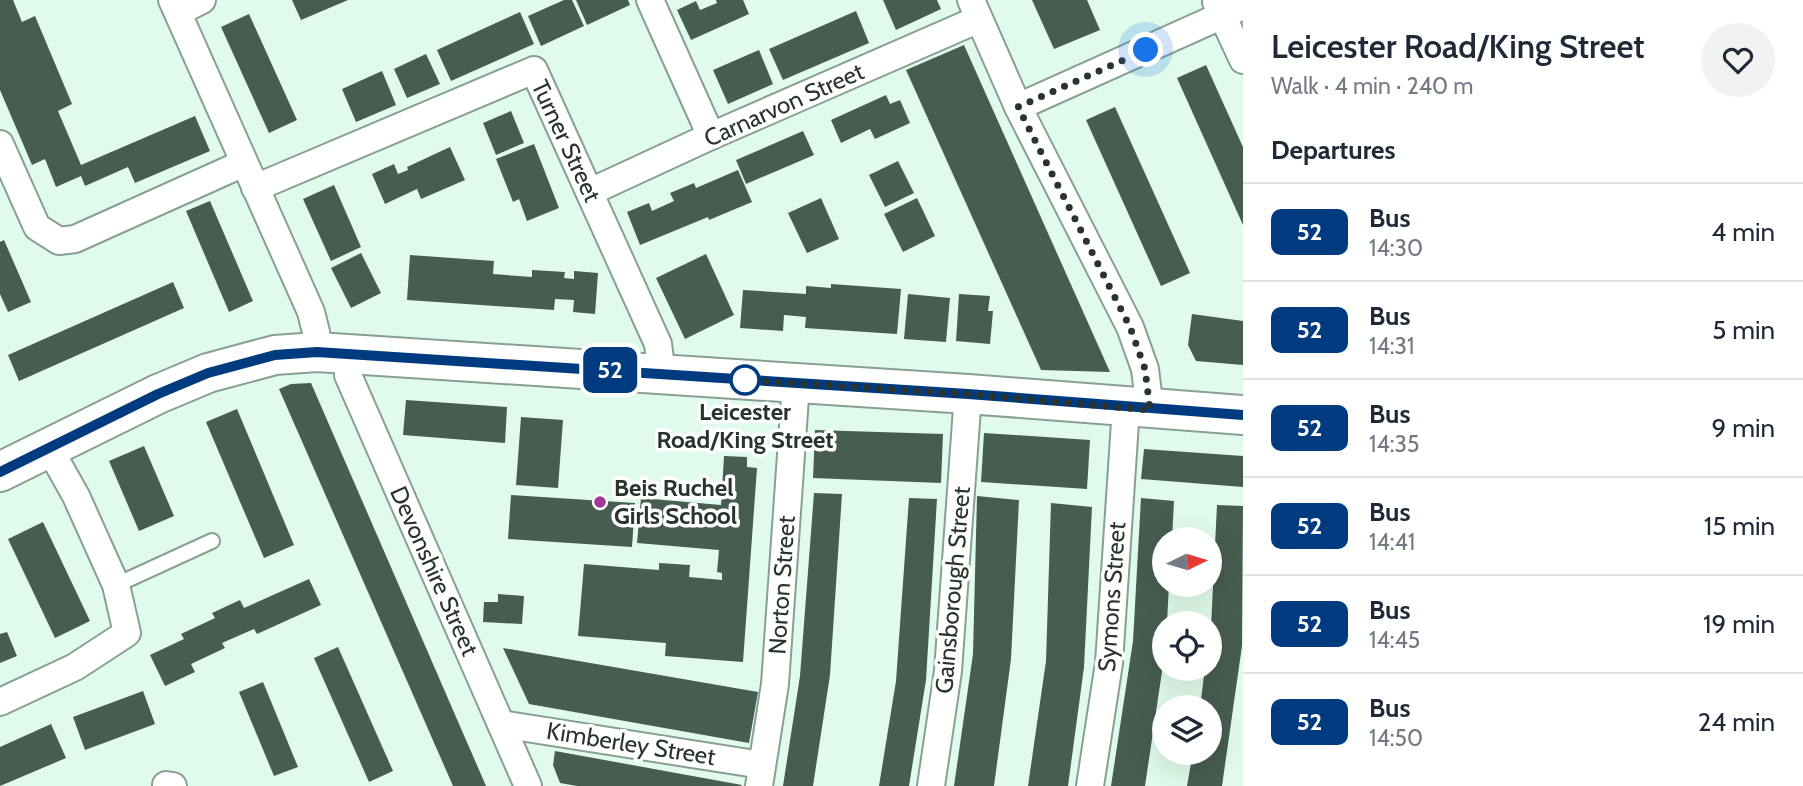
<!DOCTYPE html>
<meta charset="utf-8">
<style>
body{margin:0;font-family:Cabin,sans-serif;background:#f2f2f3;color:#1f2937;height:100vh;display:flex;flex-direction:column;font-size:26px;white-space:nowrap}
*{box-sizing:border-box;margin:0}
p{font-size:23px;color:#747a83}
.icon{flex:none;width:38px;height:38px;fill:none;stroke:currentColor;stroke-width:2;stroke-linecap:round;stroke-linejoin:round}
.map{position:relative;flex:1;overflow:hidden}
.side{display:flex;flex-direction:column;background:#fff;width:560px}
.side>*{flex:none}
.badge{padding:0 14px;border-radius:10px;font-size:24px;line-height:46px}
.needle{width:46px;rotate:85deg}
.controls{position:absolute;left:1152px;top:527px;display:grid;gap:14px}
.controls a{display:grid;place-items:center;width:70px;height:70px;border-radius:50%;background:#fff;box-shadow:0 7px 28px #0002;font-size:35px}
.you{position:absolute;width:35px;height:35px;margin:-18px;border:5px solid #fff;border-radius:50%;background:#1a73e8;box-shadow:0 0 0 10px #1a73e833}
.map>.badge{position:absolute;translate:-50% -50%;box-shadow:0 0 0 4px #fff}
h2{padding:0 28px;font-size:26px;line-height:63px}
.round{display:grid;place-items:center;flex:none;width:74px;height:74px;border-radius:37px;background:#f2f2f3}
.head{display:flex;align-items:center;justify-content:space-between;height:119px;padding:0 28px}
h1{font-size:33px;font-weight:600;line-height:52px}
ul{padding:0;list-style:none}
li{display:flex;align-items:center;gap:21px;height:98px;padding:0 28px;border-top:2px solid #e0e1e3}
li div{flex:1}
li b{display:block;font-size:26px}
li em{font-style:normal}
li .badge{min-width:77px;font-weight:700;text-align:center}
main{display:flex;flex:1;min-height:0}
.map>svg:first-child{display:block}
.building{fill:#475d50}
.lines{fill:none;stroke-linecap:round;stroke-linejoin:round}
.service-casing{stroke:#88a092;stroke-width:18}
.minor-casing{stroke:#88a092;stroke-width:30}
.primary-casing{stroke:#88a092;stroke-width:42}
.service{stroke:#fff;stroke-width:14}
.minor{stroke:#fff;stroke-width:26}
.primary{stroke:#fff;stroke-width:38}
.line-casing{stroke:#fff;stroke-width:16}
.line{stroke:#003b80;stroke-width:10}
.walk{stroke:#2a342e;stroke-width:7;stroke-dasharray:0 12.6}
.stop-dot{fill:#fff;stroke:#003b80;stroke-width:3.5}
.poi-dot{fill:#a23798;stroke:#fff;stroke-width:2.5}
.labels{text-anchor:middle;stroke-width:7;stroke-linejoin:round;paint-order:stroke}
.street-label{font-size:24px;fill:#2a342e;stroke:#fff}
.stop-label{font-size:24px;font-weight:bold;fill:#2a342e;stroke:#fff}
.poi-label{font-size:24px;font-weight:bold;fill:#2a342e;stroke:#fff;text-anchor:start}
</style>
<main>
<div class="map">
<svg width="1243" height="786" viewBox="0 0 1243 786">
<rect width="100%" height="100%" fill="#e0fbeb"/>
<g class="building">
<path d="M0 0H13L22 22 35 16 72 104 58 111 81 165 195 116 210 151 135 183 128 167 85 186 81 176 56 187 45 159 32 165 0 90Z"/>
<path d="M292 0H348L301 20Z"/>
<path d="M564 0H572L584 26 541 46 528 16Z"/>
<path d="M576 0H628L630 5 587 25Z"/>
<path d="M716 0H743L749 14 691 40 677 10 696 1 700 10 717 3Z"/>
<path d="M883 0H937L941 9 896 30Z"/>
<path d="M1032 0H1087L1100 30 1054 49Z"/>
<path d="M856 11 869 43 783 80 769 49Z"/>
<path d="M520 12 534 44 451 81 437 50Z"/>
<path d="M249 14 297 120 269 133 221 27Z"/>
<path d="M964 45 1110 372 1041 370 906 70Z"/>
<path d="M759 50 773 84 728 104 713 70Z"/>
<path d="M426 54 440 84 407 98 394 69Z"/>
<path d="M1206 65 1243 147V225L1177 78Z"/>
<path d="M382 71 396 105 356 122 342 89Z"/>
<path d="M886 95 890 104 900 100 910 123 875 139 870 129 841 143 831 120Z"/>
<path d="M1115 107 1190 273 1161 286 1086 120Z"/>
<path d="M511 111 524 143 496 155 483 123Z"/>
<path d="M803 131 814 155 746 184 736 160Z"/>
<path d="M534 144 559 208 527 221 519 199 513 202 496 159Z"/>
<path d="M450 147 465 180 421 199 417 189 385 204 372 174 394 164 398 174 408 170 407 167Z"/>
<path d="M898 161 914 193 885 207 869 175Z"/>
<path d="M738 170 752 202 709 220 708 217 640 245 627 212 649 203 652 211 674 201 670 193 694 183 696 188Z"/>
<path d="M334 185 361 247 331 261 303 199Z"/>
<path d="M821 198 839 239 807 253 788 213Z"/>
<path d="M917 198 935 236 903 252 884 214Z"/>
<path d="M210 201 253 301 229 312 186 211Z"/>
<path d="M4 240 31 302 8 312 0 294V242Z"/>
<path d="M361 253 381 293 351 308 331 268Z"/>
<path d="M706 254 734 315 685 339 656 278Z"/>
<path d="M410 255 494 261 493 274 532 277V270L565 272 564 278 574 279V271L598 273 595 314 573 312 574 300 555 299 554 310 407 300Z"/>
<path d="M173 282 184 308 19 381 8 355Z"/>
<path d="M831 284 901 289 897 334 805 328 806 317 784 315 783 331 740 328 743 290 806 294V286L831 288Z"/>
<path d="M908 294 950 298 946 342 904 339Z"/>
<path d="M959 294 990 296 988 311H993L990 344 956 341Z"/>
<path d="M1192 314 1243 321V365L1196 361 1188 345Z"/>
<path d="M311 383 486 786H453L279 389 291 384Z"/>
<path d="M406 400 507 407 505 443 403 435Z"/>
<path d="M237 409 294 545 264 558 206 422Z"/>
<path d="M521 417 563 420 558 488 516 485Z"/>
<path d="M815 430 943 434 941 483 813 478Z"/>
<path d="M984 433 1090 440 1087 489 981 482Z"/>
<path d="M144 446 174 516 139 531 109 461Z"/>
<path d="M1144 449 1243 456V487L1141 479Z"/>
<path d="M724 456 747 457V467L757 468 743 662 665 656 666 643 578 636 584 564 659 570V563L690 565 689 577 722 580V573L717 572 719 550 637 543 641 498 721 505Z"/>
<path d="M814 493 842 494 830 675 813 786H783L800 676Z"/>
<path d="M511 495 635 503 632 547 508 539Z"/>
<path d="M977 496 1019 500 1011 659 994 786H954L973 654Z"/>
<path d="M909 498 937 499 926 680 909 786H879L896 681Z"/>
<path d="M1141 498 1174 501 1172 539H1164V584H1169L1167 623H1164V658L1145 786H1111L1133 641Z"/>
<path d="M1051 503 1092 507 1084 667 1068 786H1028L1046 661Z"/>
<path d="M1217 505 1243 506 1242 646 1222 786H1187L1193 752H1209V707H1200L1205 668H1209Z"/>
<path d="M43 522 90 621 55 638 8 539Z"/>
<path d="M309 579 321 605 257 634 254 629 222 643 225 648 191 664 195 672 165 686 150 655 184 639 181 634 215 618 212 613 240 600 244 608Z"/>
<path d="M498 594 524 596 522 624 483 622 484 602H498Z"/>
<path d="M7 632 17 656 0 663V634Z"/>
<path d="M338 647 393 771 369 782 314 658Z"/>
<path d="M503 648 758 692 749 743 529 704Z"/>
<path d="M263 682 298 767 274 776 239 692Z"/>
<path d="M143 691 155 724 85 750 73 717Z"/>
<path d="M51 724 66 758 0 786V747Z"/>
<path d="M555 751 742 785 741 786H577L560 783 553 765Z"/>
</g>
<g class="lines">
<defs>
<path id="service" d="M116 585 212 541"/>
<g id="minor">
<path d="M172 0 311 312 316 332 317 352"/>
<path d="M650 0 711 136"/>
<path d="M971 0 1018 107 1130 327 1145 369 1150 410"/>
<path d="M1216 2 1243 60"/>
<path d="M178 12 202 0"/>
<path d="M1018 107 1243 6"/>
<path d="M0 144 37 227 59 241 75 239 244 163"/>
<path d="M255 188 534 70 658 344 662 374"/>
<path d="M590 192 711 136 979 19"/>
<path d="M350 354 348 375 528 786"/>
<path d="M0 702 75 667 127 633 116 585 76 496 49 448"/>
<path d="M501 724 762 765"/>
<path d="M166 785 173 786"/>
<path d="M759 786 775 684 796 383"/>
<path d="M931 786 948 671 968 394"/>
<path d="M1090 786 1109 663 1126 407"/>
</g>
<path id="primary" d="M0 472 158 394 208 373 275 355 317 352 968 394 1243 415"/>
</defs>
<use href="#service" class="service-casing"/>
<use href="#minor" class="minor-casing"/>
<use href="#primary" class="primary-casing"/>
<use href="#service" class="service"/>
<use href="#minor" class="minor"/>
<use href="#primary" class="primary"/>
</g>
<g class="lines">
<defs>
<path id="line" d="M0 472 158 394 208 373 275 355 317 352 968 394 1243 415"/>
</defs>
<use href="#line" class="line-casing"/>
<use href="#line" class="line"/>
<path class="walk" d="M745 380H743L968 394 1150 410 1145 369 1130 327 1018 107 1146 50"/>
</g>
<circle class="stop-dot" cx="745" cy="380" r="14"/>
<circle class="poi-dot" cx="600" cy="502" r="7"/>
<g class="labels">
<g class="street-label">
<text transform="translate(784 105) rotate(-24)" y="8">Carnarvon Street</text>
<text transform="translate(566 141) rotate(65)" y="8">Turner Street</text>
<text transform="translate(434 571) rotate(66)" y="8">Devonshire Street</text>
<text transform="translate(782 585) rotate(-86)" y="8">Norton Street</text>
<text transform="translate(953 590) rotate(-85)" y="8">Gainsborough Street</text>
<text transform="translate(1112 597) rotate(-86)" y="8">Symons Street</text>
<text transform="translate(631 744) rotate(9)" y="8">Kimberley Street</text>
</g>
<g class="stop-label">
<text x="745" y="420">Leicester<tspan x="745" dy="28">Road/King Street</tspan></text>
</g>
<g class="poi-label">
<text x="614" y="496">Beis Ruchel<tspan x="614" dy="28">Girls School</tspan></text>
</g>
</g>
</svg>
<div class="controls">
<a><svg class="needle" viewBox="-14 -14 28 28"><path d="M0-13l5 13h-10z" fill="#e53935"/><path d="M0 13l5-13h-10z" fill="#747a83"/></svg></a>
<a><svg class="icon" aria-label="locate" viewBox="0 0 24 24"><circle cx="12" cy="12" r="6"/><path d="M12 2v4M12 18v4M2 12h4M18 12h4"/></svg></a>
<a><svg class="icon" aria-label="layers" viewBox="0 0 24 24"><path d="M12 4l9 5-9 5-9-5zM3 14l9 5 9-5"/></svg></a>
</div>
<div class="you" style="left:1146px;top:50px"></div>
<b class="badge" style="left:610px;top:370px;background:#003b80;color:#fff">52</b>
</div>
<section class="side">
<div class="head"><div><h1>Leicester Road/King Street</h1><p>Walk · 4 min · 240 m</p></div><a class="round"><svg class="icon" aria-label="heart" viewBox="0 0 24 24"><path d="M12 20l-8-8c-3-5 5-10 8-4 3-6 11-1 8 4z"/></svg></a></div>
<h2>Departures</h2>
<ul>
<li><span class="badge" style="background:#003b80;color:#fff">52</span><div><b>Bus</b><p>14:30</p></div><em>4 min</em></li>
<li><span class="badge" style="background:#003b80;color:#fff">52</span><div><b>Bus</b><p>14:31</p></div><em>5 min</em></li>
<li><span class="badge" style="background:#003b80;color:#fff">52</span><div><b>Bus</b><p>14:35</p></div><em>9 min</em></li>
<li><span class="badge" style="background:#003b80;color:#fff">52</span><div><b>Bus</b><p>14:41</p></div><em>15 min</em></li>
<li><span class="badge" style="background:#003b80;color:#fff">52</span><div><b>Bus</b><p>14:45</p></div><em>19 min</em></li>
<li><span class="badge" style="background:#003b80;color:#fff">52</span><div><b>Bus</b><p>14:50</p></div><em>24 min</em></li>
</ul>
</section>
</main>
